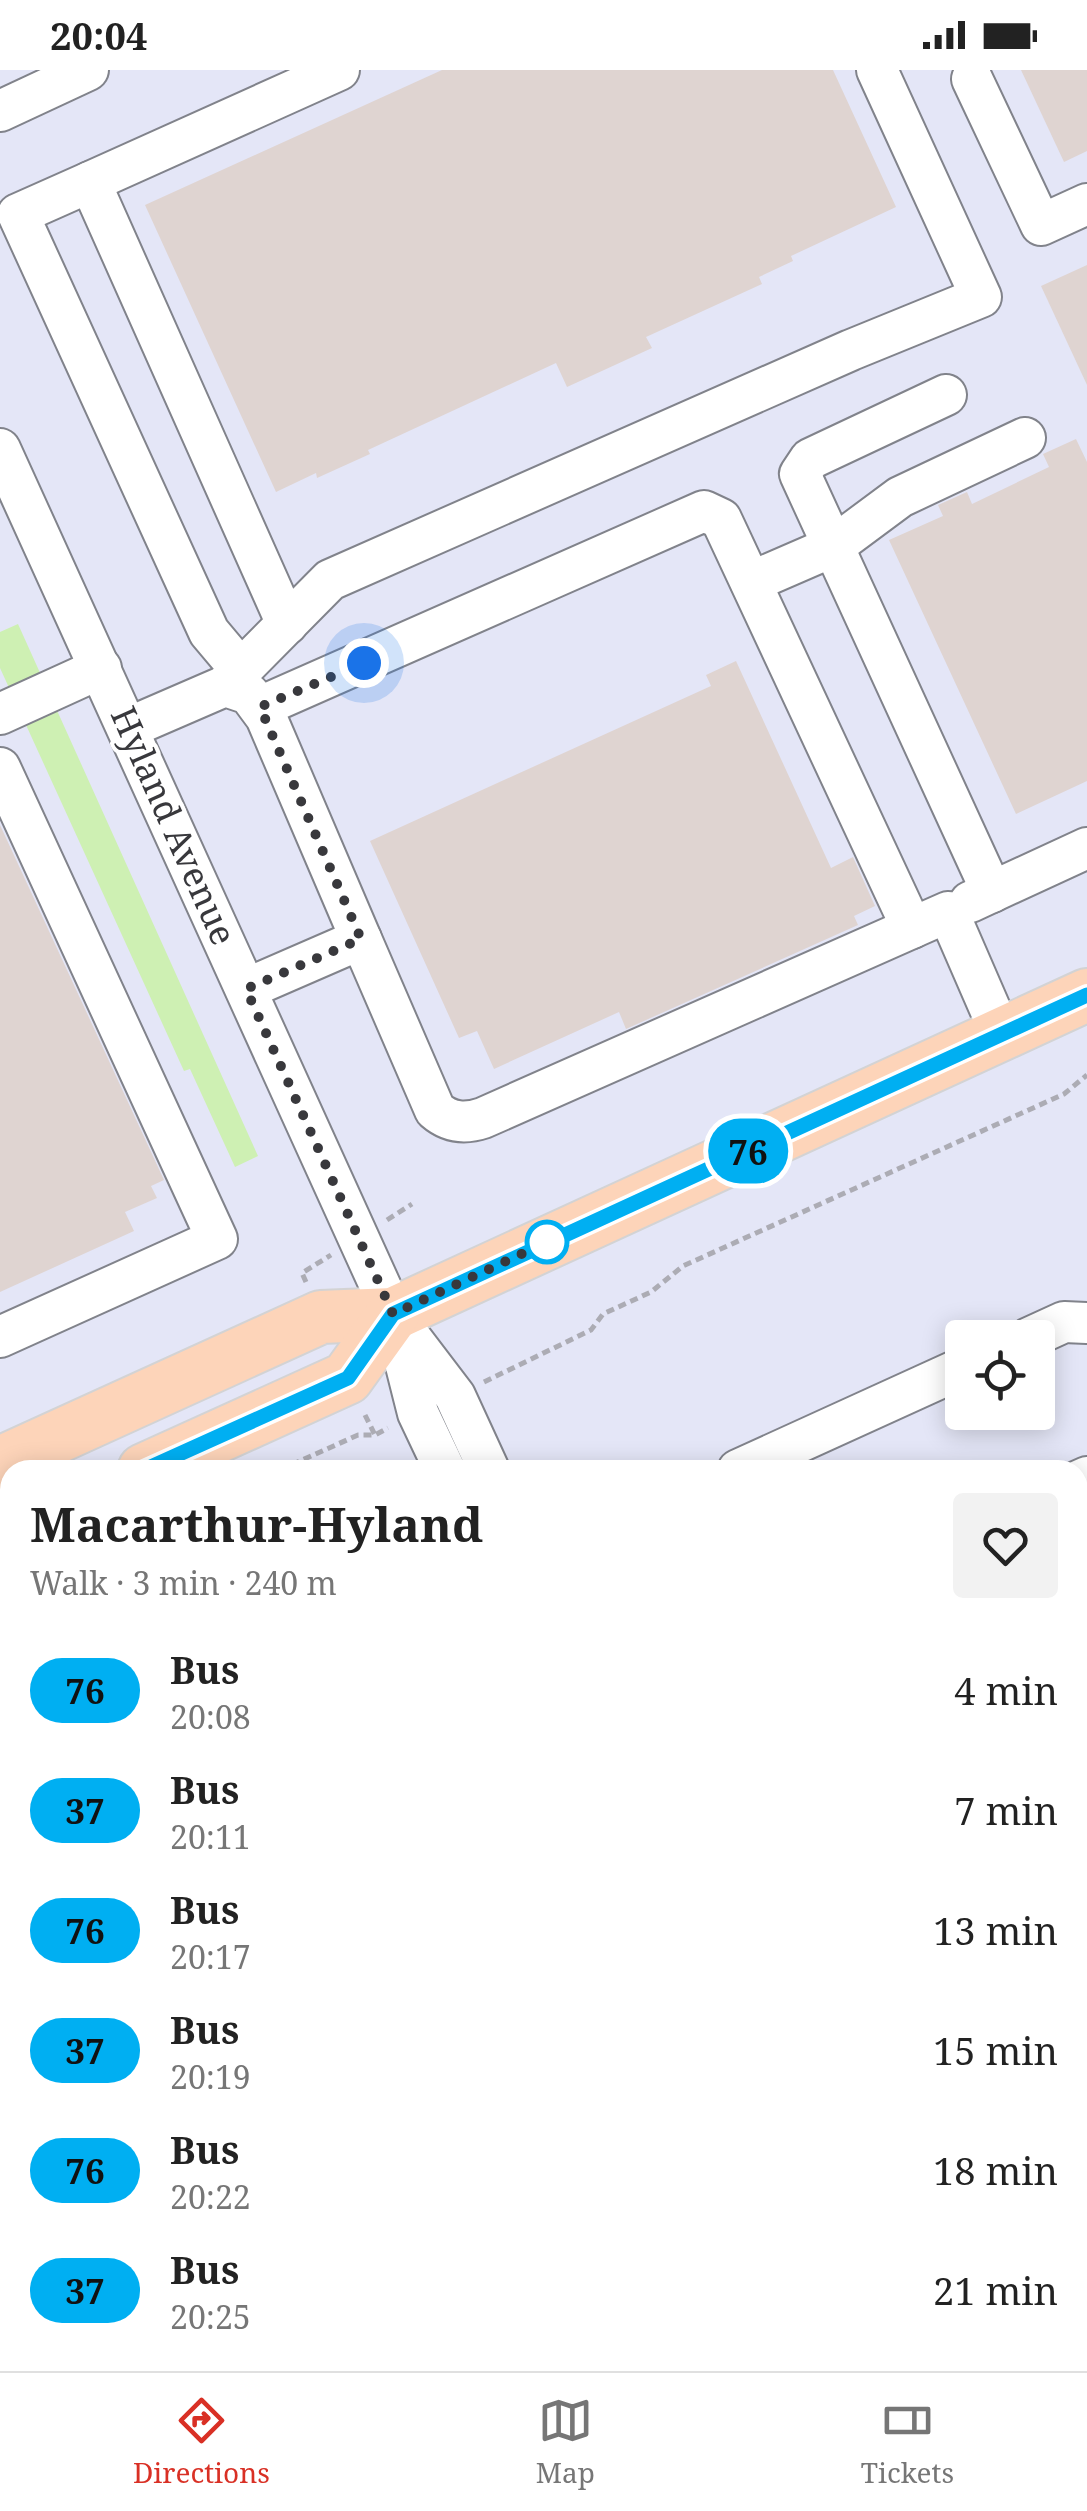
<!DOCTYPE html>
<meta charset="utf-8">
<style>
body{margin:0;font-family:"Noto Serif",serif;background:#f2f2f2;color:#222;height:100vh;display:flex;flex-direction:column;font-size:38px;white-space:nowrap}
*{box-sizing:border-box;margin:0}
p{font-size:32px;color:#767676}
.icon{flex:none;width:55px;height:55px;fill:none;stroke:currentColor;stroke-width:2;stroke-linecap:round;stroke-linejoin:round}
.map{position:relative;flex:1;overflow:hidden}
.details{position:absolute;left:0px;top:1390px;width:1088px;height:912px;display:flex;flex-direction:column;background:#fff;border-radius:30px 30px 0 0;box-shadow:0 5px 25px #0003}
.details>*{flex:none}
.badge{padding:0 20px;border-radius:32px;font-size:35px;line-height:65px}
.controls{position:absolute;left:945px;top:1250px;display:grid;gap:20px}
.controls a{display:grid;place-items:center;width:110px;height:110px;border-radius:10px;background:#fff;box-shadow:0 5px 25px #0003;font-size:50px}
.you{position:absolute;width:50px;height:50px;margin:-25px;border:8px solid #fff;border-radius:50%;background:#1a73e8;box-shadow:0 0 0 15px #1a73e833}
.map>.badge{position:absolute;translate:-50% -50%;box-shadow:0 0 0 5px #fff}
.round{display:grid;place-items:center;flex:none;width:105px;height:105px;border-radius:10px;background:#f2f2f2}
.head{display:flex;align-items:center;justify-content:space-between;height:170px;padding:0 30px}
h1{font-size:48px;font-weight:700;line-height:75px}
ul{padding:0;list-style:none}
li{display:flex;align-items:center;gap:30px;height:120px;padding:0 30px}
li div{flex:1}
li b{display:block;font-size:38px}
li em{font-style:normal}
li .badge{min-width:110px;font-weight:700;text-align:center}
.status{display:flex;justify-content:space-between;align-items:center;height:70px;padding:0 50px;background:#fff;direction:ltr}
.status svg{height:28px;fill:currentColor}
.tab-bar{display:flex;justify-content:space-around;align-items:center;height:140px;border-top:2px solid #e0e0e0;background:#fff;font-size:28px;color:#767676}
.tab-bar a{display:grid;justify-items:center;gap:5px}
.tab-bar .selected{color:#d93025}
.map>svg:first-child{display:block}
.built{fill:#e4e6f7;fill-rule:evenodd}
.green{fill:#cef0b3}
.building{fill:#dfd4d1}
.lines{fill:none;stroke-linecap:round;stroke-linejoin:round}
.minor-casing{stroke:#81838b;stroke-width:44}
.major-casing{stroke:#d3d3d4;stroke-width:56}
.path{stroke:#acacb4;stroke-width:5;stroke-dasharray:8 5;stroke-linecap:butt}
.minor{stroke:#fff;stroke-width:40}
.major{stroke:#fdd4b9;stroke-width:52}
.line-casing{stroke:#fff;stroke-width:22}
.line{stroke:#00aff2;stroke-width:15}
.walk{stroke:#38383c;stroke-width:10;stroke-dasharray:0 18}
.stop-dot{fill:#fff;stroke:#00aff2;stroke-width:5}
.labels{text-anchor:middle;stroke-width:8;stroke-linejoin:round;paint-order:stroke}
.street-label{font-size:35px;fill:#38383c;stroke:#fff}
</style>
<div class="status"><b>20:04</b><svg viewBox="0 0 49 12"><path d="M0 12V9h3v3zM5 12V6h3v6zM10 12V3h3v9zM15 12V0h3v12zM26 1h20v11H26zM47 4h2v5h-2z"/></svg></div>
<div class="map">
<svg width="1087" height="2301" viewBox="0 0 1087 2301">
<rect width="100%" height="100%" fill="#f1f2fc"/>
<path class="built" d="M0 0H1087V2301H0ZM962 1268H1038V1342H962ZM10 1400H1078V2292H10Z"/>
<path class="green" d="M18 554 258 1086 235 1097 190 999 184 1001 0 598V562Z"/>
<g class="building">
<path d="M442 0H833L896 137 791 186 793 191 759 207 762 214 646 267 652 278 567 317 556 293 368 380 370 384 317 408 316 403 276 422 145 135Z"/>
<path d="M1021 0H1087V81L1064 92Z"/>
<path d="M1087 195V315L1041 216Z"/>
<path d="M1076 369 1087 392V711L1016 744 889 470 943 446 938 435 967 422 972 434 1049 397 1043 384Z"/>
<path d="M736 591 831 798 853 787 875 836 854 846 858 855 626 959 619 942 494 999 477 961 459 968 370 771 711 616 706 605Z"/>
<path d="M0 755 164 1110 151 1116 157 1128 125 1142 134 1161 0 1222Z"/>
</g>
<g class="lines">
<defs>
<g id="minor">
<path d="M972 9 1041 155 1087 134"/>
<path d="M0 41 88 0"/>
<path d="M90 112 339 0"/>
<path d="M946 325 810 389 800 404 992 822"/>
<path d="M0 379 393 1244 418 1343 445 1400"/>
<path d="M751 512 834 476 900 427 1025 368"/>
<path d="M241 600 209 562 18 144 90 112 287 554"/>
<path d="M225 616 330 510 851 280 981 227 877 0"/>
<path d="M260 637 704 441 721 449 912 858"/>
<path d="M0 644 101 598"/>
<path d="M128 658 225 616 249 624 266 647 361 869"/>
<path d="M0 698 217 1169 0 1267"/>
<path d="M970 832 1087 778"/>
<path d="M246 919 361 869 435 1040C450 1053 465 1054 483 1048L948 842 1001 964"/>
<path d="M404 1259 455 1326 489 1400"/>
<path d="M1029 1268 1064 1252 1087 1253"/>
<path d="M738 1400 962 1298"/>
<path d="M1078 1411 1087 1407"/>
<path d="M0 1544 10 1566"/>
<path d="M1078 1589 1087 1585"/>
<path d="M0 1698 10 1693"/>
<path d="M1078 1736 1087 1731"/>
<path d="M1078 1914 1087 1909"/>
<path d="M0 1977 10 1973"/>
<path d="M0 2149 10 2145"/>
<path d="M1078 2172 1087 2168"/>
<path d="M0 2283 8 2301"/>
<path d="M229 2301 240 2292"/>
<path d="M865 2301 877 2292"/>
<path d="M1062 2301 1087 2290"/>
</g>
<g id="major">
<path d="M0 1393 321 1247 393 1244 1087 925"/>
<path d="M144 1400 347 1308 393 1244"/>
<path d="M0 1465 10 1461"/>
</g>
</defs>
<use href="#minor" class="minor-casing"/>
<use href="#major" class="major-casing"/>
<g class="path">
<path d="M387 1150 412 1134"/>
<path d="M306 1212 302 1203 331 1185"/>
<path d="M484 1312 591 1260 603 1244 651 1222 683 1196 1064 1024 1087 1005"/>
<path d="M365 1345 375 1365"/>
<path d="M280 1400 358 1365H375L388 1358"/>
</g>
<use href="#minor" class="minor"/>
<use href="#major" class="major"/>
</g>
<g class="lines">
<defs>
<path id="line" d="M144 1400 348 1308 393 1244 1087 925"/>
</defs>
<use href="#line" class="line-casing"/>
<use href="#line" class="line"/>
<path class="walk" d="M364 593 260 637 361 869 246 919 393 1244 547 1172"/>
</g>
<circle class="stop-dot" cx="547" cy="1172" r="20"/>
<g class="labels">
<g class="street-label">
<text transform="translate(173 756) rotate(66)" y="12">Hyland Avenue</text>
</g>
</g>
</svg>
<div class="controls">
<a><svg class="icon" aria-label="locate" viewBox="0 0 24 24"><circle cx="12" cy="12" r="6"/><path d="M12 2v4M12 18v4M2 12h4M18 12h4"/></svg></a>
</div>
<div class="you" style="left:364px;top:593px"></div>
<b class="badge" style="left:748px;top:1081px;background:#00aff2;color:#111">76</b>
<section class="details">
<div class="head"><div><h1>Macarthur-Hyland</h1><p>Walk · 3 min · 240 m</p></div><a class="round"><svg class="icon" aria-label="heart" viewBox="0 0 24 24"><path d="M12 20l-8-8c-3-5 5-10 8-4 3-6 11-1 8 4z"/></svg></a></div>
<ul>
<li><span class="badge" style="background:#00aff2;color:#111">76</span><div><b>Bus</b><p>20:08</p></div><em>4 min</em></li>
<li><span class="badge" style="background:#00aff2;color:#111">37</span><div><b>Bus</b><p>20:11</p></div><em>7 min</em></li>
<li><span class="badge" style="background:#00aff2;color:#111">76</span><div><b>Bus</b><p>20:17</p></div><em>13 min</em></li>
<li><span class="badge" style="background:#00aff2;color:#111">37</span><div><b>Bus</b><p>20:19</p></div><em>15 min</em></li>
<li><span class="badge" style="background:#00aff2;color:#111">76</span><div><b>Bus</b><p>20:22</p></div><em>18 min</em></li>
<li><span class="badge" style="background:#00aff2;color:#111">37</span><div><b>Bus</b><p>20:25</p></div><em>21 min</em></li>
</ul>
</section>
</div>
<nav class="tab-bar">
<a class="selected"><svg class="icon" aria-label="directions" viewBox="0 0 24 24"><path d="M12 3l9 9-9 9-9-9zM9 14v-3h6M13 9l2 2-2 2"/></svg>Directions</a>
<a><svg class="icon" aria-label="map" viewBox="0 0 24 24"><path d="M3 6l6-2 6 2 6-2v14l-6 2-6-2-6 2zM9 4v14M15 6v14"/></svg>Map</a>
<a><svg class="icon" aria-label="tickets" viewBox="0 0 24 24"><path d="M3 7h18v10H3zM15 7v10"/></svg>Tickets</a>
</nav>
